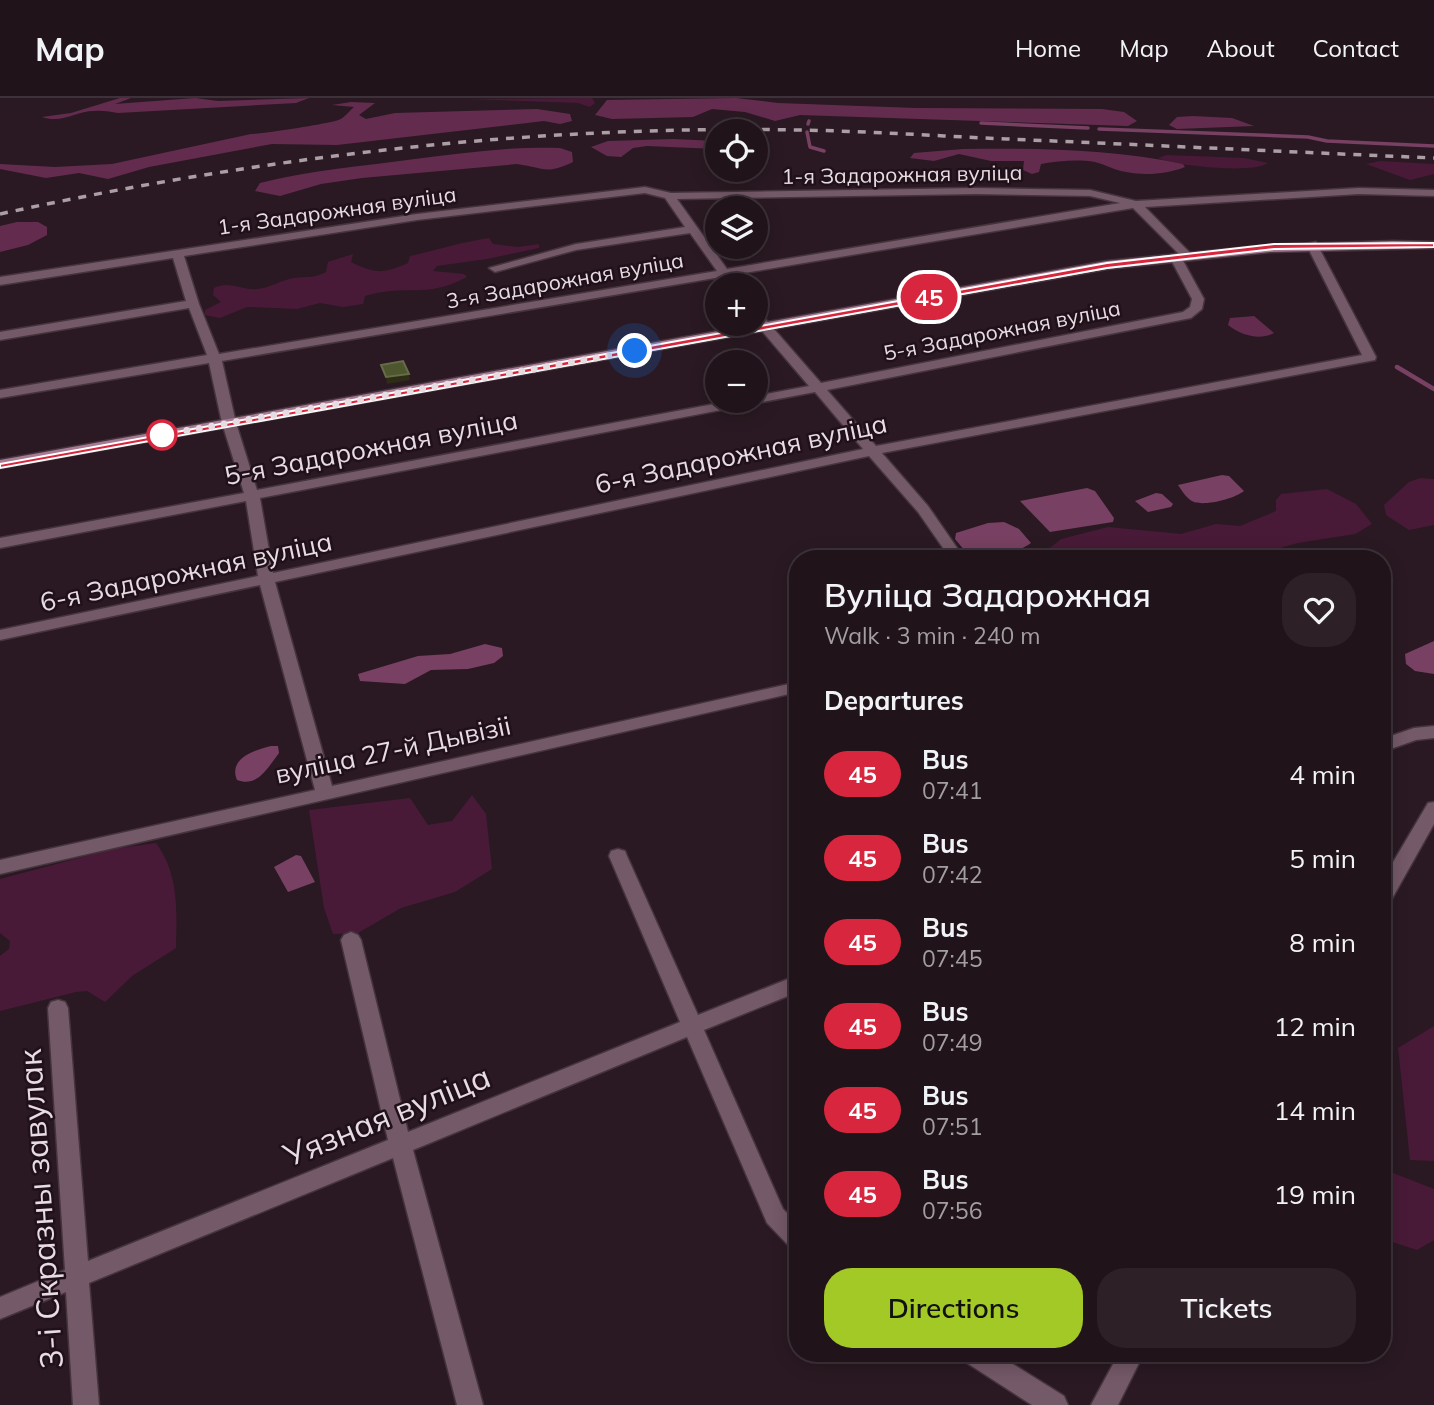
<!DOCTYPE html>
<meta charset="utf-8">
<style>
body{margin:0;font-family:Mulish,sans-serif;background:#2d2027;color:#f1f3f6;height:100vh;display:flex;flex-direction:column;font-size:26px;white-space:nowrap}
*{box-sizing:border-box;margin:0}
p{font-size:23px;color:#a29ea2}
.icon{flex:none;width:38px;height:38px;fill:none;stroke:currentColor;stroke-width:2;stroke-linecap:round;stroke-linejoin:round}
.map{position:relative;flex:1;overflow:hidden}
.drawer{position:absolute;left:789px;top:452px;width:602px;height:812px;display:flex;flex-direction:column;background:#20131a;border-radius:28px;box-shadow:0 4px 18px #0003,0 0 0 2px #3d3239}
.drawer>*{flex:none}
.badge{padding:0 14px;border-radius:23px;font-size:24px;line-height:46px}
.tools{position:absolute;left:705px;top:21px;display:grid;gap:14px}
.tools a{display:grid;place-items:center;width:63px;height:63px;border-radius:50%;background:#20131a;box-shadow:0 4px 18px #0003,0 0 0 2px #3d3239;font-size:35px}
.you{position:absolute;width:35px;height:35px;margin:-18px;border:5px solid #fff;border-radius:50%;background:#1a73e8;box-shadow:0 0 0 10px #1a73e833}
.map>.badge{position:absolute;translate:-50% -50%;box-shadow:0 0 0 4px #fff}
h2{padding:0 35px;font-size:26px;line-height:63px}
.round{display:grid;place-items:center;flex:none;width:74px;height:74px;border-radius:28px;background:#2d2027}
.summary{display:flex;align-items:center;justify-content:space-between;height:119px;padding:0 35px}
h1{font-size:33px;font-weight:600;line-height:52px}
.cta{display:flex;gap:14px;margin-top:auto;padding:14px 35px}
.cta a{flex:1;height:80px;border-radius:28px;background:#a3c926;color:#111;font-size:28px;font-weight:600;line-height:80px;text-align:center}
.cta a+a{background:#2d2027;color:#f1f3f6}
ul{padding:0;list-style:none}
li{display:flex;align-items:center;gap:21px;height:84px;padding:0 35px}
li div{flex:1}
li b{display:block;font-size:26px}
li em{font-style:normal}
li .badge{min-width:77px;font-weight:700;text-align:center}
header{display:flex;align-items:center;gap:42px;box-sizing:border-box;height:98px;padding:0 35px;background:#20131a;border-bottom:2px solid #3d3239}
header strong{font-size:33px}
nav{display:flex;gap:38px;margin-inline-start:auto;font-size:24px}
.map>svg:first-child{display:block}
.green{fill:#481a37}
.forest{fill:#632c4e}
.water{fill:#784062}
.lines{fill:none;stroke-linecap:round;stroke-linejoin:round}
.stream-far1{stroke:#784062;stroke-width:3.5}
.stream{stroke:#784062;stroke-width:4.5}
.minor-casing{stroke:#45343d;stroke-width:3}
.secondary-casing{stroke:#45343d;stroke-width:3}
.minor{fill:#745968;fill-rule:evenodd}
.secondary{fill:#a57a92;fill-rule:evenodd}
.rail{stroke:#ab9ea5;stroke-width:3.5;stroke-dasharray:8 8;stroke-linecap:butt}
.shaded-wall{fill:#2d2d13}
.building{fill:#4e562e;stroke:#666b4a;stroke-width:2}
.line{fill:#d7263d;stroke:#fff;stroke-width:2}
.walk{stroke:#e8dce3;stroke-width:7;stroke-dasharray:0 12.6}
.stop-dot{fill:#fff;stroke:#d7263d;stroke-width:3.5}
.labels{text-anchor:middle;stroke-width:5;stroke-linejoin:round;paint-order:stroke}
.far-street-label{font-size:21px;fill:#e8dce3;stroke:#201019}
.street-label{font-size:26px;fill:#e8dce3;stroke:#201019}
.near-street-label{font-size:32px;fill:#e8dce3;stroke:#201019}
</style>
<header>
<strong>Map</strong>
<nav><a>Home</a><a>Map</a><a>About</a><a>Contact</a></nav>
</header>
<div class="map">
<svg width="1434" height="1307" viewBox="0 0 1434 1307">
<rect width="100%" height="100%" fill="#2a1922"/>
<g class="green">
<path d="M592 0 595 5 590 9 578 5 464 1Z"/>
<path d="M1167 57 1244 60 1268 65C1252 76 1177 68 1158 60Z"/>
<path d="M1380 63 1434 66V76L1410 82 1366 66Z"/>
<path d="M489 140 493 146 518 149 539 146V150L487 161 437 168 433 173 464 176 467 179C424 202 406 185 365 198L363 206 343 209 320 205 297 211 247 209 220 220 205 217V212L221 204 213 197 214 190C231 182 241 193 257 191 270 190 281 182 294 180 308 178 312 181 326 174L328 164 353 156 351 164C375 176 383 176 408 165L410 158C437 152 462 144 489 140Z"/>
<path d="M1420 380 1434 381V427L1409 432 1386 417 1384 407 1409 384Z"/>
<path d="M1327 391 1356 406 1372 426 1355 436 1298 445 1258 456 1240 453 1223 460H1157L1145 453 1115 460H1022L1040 458 1061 441 1108 429 1181 436 1216 426 1240 428 1276 413V402L1281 396Z"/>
<path d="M472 697 486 716 492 771 455 794 401 810 358 835 333 836 324 810 309 712 410 700 428 727 452 723Z"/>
<path d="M156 745C179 776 177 813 176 850L132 878 105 904 87 893 76 894 0 913V858L9 851 10 843 0 835V781L113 751Z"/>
<path d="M1434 928V1063L1410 1062 1398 950Z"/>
<path d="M1383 1071 1434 1091V1142L1417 1152 1386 1142 1383 1135Z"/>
</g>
<g class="forest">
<path d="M120 0H131L115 6 195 0 218 3 309 0 296 5 118 15C111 14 102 12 94 13 76 13 62 26 42 19L71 15Z"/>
<path d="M736 0 778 5 916 10 1102 11 1124 14 1137 23 1128 28 800 17 775 23 745 14 712 11 693 19 612 21 595 17 607 2Z"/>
<path d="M351 4 375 5 359 17 366 21 395 15 537 11 570 16 572 23 560 26 544 23 337 47 272 46 149 69 108 81 79 75 46 80 0 71V66L55 69 112 66 251 36C263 36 334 25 341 21 346 18 350 12 354 9L332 7Z"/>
<path d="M1193 18 1232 20 1254 28 1177 31 1169 27 1177 19Z"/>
<path d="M673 41 717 43V51L647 48 633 50 621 59 607 58 591 49 608 43Z"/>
<path d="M560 50 572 54 573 64C546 77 545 70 517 66L362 80 321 86 280 98 255 93 260 85C311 72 364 68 415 61 463 55 512 48 560 50Z"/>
<path d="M963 51C1036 50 1111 51 1183 66L1185 69C1165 77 1142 78 1121 73 1112 71 1104 66 1095 64 1077 61 1059 63 1041 66L1039 74 1032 76 1023 72 1024 63H991L959 56 934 63 910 60 914 55Z"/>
<path d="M17 124H38L47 129V137L28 147 0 154V128Z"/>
<path d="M1254 218 1274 235C1259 243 1241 237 1228 227L1230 220Z"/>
</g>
<g class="water">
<path d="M1222 377 1229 378 1244 393C1234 401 1205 408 1194 404 1187 401 1182 393 1178 387Z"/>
<path d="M1087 390 1095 393 1114 420 1113 424 1050 434 1020 403Z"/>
<path d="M1156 395 1162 396 1173 406 1171 409 1148 414 1135 403Z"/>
<path d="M1004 424 1019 431 1031 445C1020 453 990 464 976 460 967 457 961 448 955 441L956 435 988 425Z"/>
<path d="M1434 543V576L1415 573 1406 566 1405 556Z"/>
<path d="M485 546 502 550 503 558 494 565 468 571 431 572 405 586 360 583 358 576 418 558 450 556Z"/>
<path d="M271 648H278L279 655C268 669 258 690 237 682 228 660 255 652 271 648Z"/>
<path d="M296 757 301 758 315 784 288 794 274 769Z"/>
</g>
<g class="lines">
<g class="stream-far1">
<path d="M981 25 1088 30"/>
<path d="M808 26 809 23"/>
<path d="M1099 31 1308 39 1327 43 1434 48"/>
<path d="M807 34 810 49 824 53"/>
</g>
<path class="stream" d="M1397 269 1434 291"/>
<defs>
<g id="minor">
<path d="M645 89 671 95 976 90 1090 92 1136 103 1359 90 1434 92V98L1359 96 1145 109 1192 157 1186 160 1181 159 1204 201 1202 211 1191 220 827 292 876 348 1362 257 1306 146 1316 144 1376 259 1375 262 882 355 928 408 964 460H950L918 414 869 358 275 484 332 688 798 584V594L0 776V762L315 692 260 487 0 542V532L258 478 246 403 0 450V440L244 395 222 325 209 265 0 300V292L207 257 189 210 0 242V234L186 203 173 160 0 187V179L417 116ZM645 95 665 100 685 129 576 146 489 170 495 174 576 152 690 135 717 173 219 256 199 206 184 158 417 122ZM976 96 1090 98 1120 105 727 171 677 101ZM1133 110 1178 155 1169 158 1192 201 1190 209 1183 214 821 285 760 215 756 214V226L809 288 756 298V303H730L257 392 236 325 222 263 721 179 727 187H739L732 177ZM815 294 863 351 273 475 260 400Z"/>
<path d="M1434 628V640L1416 642 1382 654V641L1414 630Z"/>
<path d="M1434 704V726L1389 806 1382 808V783L1428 705Z"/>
<path d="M618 751 625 753 627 758 698 917 798 877V894L704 932 783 1111 798 1126V1153L790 1149 767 1125 687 939 413 1052 483 1307H457L393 1060 89 1185 99 1307H73L66 1194 0 1221V1199L65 1172 48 910 51 904 58 902 65 904 68 910 88 1163 388 1042 341 842 344 837 351 834 358 837 361 842 408 1034 680 924 609 758 611 753Z"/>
<path d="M961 1255H995L1064 1298 1068 1307H1032L964 1263Z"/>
<path d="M1119 1255H1144L1118 1307H1091Z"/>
</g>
<path id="secondary" d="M1393 143 1434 144V150L1270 154 1107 171 0 370V362L1107 163 1270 147Z"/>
</defs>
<use href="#minor" class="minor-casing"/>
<use href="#secondary" class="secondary-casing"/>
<use href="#minor" class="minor"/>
<use href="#secondary" class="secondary"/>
<path class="rail" d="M0 116C261 59 530 27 797 32 867 33 937 38 1007 41 1149 47 1292 54 1434 60"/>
</g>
<path class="shaded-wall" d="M409 276 410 282 387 286 386 279Z"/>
<path class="building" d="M403 263 409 276 386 279 381 267Z"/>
<path class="line" d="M1434 145V149L1274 151 1107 170 0 370V366L1107 165 1274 146Z"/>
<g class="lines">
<path class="walk" d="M162 337 635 253"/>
</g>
<circle class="stop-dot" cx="162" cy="337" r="14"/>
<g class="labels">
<g class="far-street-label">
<text transform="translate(902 77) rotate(-1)" y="7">1-я Задарожная вуліца</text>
<text transform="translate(337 113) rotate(-8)" y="7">1-я Задарожная вуліца</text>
<text transform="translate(565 183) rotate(-10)" y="7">3-я Задарожная вуліца</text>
<text transform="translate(1002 233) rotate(-11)" y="7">5-я Задарожная вуліца</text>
</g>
<g class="street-label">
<text transform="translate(371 350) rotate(-11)" y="9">5-я Задарожная вуліца</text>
<text transform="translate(741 356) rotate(-12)" y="9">6-я Задарожная вуліца</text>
<text transform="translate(186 474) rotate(-12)" y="9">6-я Задарожная вуліца</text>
<text transform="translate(393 652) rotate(-12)" y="9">вуліца 27-й Дывізіі</text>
</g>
<g class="near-street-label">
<text transform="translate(387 1018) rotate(-22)" y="11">Уязная вуліца</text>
<text transform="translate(41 1111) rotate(-94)" y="11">3-і Скразны завулак</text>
</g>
</g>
</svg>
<div class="tools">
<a><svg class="icon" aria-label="locate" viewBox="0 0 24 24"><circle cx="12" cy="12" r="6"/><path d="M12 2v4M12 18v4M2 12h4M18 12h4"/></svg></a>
<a><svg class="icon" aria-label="layers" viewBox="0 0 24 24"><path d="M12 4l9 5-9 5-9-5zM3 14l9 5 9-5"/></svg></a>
<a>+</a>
<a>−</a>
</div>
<div class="you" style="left:635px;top:253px"></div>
<b class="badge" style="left:929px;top:199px;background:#d7263d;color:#fff">45</b>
<section class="drawer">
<div class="summary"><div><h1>Вуліца Задарожная</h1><p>Walk · 3 min · 240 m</p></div><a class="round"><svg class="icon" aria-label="heart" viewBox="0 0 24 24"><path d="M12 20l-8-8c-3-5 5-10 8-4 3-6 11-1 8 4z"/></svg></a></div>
<h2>Departures</h2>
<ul>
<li><span class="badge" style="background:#d7263d;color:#fff">45</span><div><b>Bus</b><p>07:41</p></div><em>4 min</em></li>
<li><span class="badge" style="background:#d7263d;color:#fff">45</span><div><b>Bus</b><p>07:42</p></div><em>5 min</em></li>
<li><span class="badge" style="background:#d7263d;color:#fff">45</span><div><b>Bus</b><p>07:45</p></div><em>8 min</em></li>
<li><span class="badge" style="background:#d7263d;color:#fff">45</span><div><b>Bus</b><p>07:49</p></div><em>12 min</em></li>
<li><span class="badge" style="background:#d7263d;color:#fff">45</span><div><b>Bus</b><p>07:51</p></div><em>14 min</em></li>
<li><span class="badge" style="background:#d7263d;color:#fff">45</span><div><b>Bus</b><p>07:56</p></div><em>19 min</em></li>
</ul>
<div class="cta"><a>Directions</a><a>Tickets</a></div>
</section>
</div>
